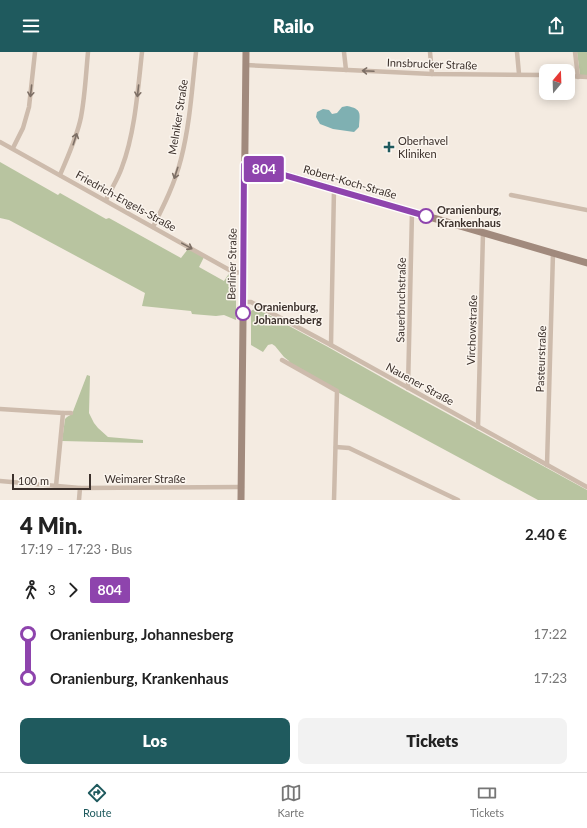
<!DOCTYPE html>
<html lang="de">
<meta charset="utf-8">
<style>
body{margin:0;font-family:Lato,sans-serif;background:#f2f2f2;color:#222;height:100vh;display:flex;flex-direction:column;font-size:15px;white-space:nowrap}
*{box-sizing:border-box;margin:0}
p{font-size:13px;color:#767676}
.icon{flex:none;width:22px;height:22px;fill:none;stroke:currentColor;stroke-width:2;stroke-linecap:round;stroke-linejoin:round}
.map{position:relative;height:448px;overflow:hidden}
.sheet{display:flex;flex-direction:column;background:#fff;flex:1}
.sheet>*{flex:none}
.badge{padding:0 8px;border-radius:3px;font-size:14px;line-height:26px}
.needle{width:26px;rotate:19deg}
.tools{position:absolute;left:539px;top:12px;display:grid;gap:8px}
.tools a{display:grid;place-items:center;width:36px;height:36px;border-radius:8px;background:#fff;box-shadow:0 2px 10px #0003;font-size:20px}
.scale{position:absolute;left:12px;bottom:10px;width:79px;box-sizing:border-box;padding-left:4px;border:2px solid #3b302b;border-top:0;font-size:11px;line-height:14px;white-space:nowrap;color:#3b302b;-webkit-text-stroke:3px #fbf5ee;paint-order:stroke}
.map>.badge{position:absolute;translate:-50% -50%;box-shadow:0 0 0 2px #fff}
.legs{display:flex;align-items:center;gap:6px;height:44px;padding:0 20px;font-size:13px}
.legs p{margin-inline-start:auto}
.head{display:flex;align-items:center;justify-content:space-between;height:68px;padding:0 20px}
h1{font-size:22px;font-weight:800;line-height:30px}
.primary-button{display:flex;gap:8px;margin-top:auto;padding:8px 20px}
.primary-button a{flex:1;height:46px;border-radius:8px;background:#1f5a5e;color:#fff;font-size:16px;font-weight:800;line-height:46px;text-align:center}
.primary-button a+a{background:#f2f2f2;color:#222}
ul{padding:0 20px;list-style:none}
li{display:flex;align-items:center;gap:14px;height:44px;font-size:15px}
li i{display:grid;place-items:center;width:6px;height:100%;margin:0 5px;background:currentColor}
li i::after{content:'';width:10px;height:10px;margin:-5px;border:3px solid;border-radius:50%;background:#fff}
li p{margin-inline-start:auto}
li:first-child i{background:linear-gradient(#0000 50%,currentColor 0)}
li:last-child i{background:linear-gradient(currentColor 50%,#0000 0)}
header{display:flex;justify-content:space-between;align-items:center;height:52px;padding:0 20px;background:#1f5a5e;color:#fff;font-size:18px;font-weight:800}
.tab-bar{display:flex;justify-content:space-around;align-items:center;height:56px;border-top:1px solid #e0e0e0;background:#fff;font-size:11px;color:#767676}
.tab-bar a{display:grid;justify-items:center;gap:2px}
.tab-bar .on{color:#1f5a5e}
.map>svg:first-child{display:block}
.green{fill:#b8c4a0}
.water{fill:#7fb0b2}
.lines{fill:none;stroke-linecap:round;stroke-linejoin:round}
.street{stroke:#cdbbac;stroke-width:4.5}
.secondary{stroke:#a18a7d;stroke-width:7}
.oneway{stroke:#7d6f65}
.line-1-casing{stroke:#fff;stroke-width:9}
.line-1{stroke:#8e44ad;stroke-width:6}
.poi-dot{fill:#1f5a5e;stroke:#fbf5ee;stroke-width:1.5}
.stop-1-dot{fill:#fff;stroke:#8e44ad;stroke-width:2}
.labels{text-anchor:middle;stroke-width:3;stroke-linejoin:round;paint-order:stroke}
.street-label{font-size:11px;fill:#3b302b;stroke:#fbf5ee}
.poi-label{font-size:11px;fill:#3b302b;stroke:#fbf5ee;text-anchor:start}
.stop-label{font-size:11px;font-weight:bold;fill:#3b302b;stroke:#fbf5ee;text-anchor:start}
</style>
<header><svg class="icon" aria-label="menu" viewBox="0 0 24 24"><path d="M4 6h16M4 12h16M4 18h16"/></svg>Railo<svg class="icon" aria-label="share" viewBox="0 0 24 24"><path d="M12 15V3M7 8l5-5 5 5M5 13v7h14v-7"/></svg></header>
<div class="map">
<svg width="587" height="448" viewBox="0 0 587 448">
<rect width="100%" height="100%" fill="#f4ebe1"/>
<g class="green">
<path d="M577 0H587V23H580Z"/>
<path d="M0 110 58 143 60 141 106 167 109 166 181 206 188 197 204 205 199 215 224 229 230 220 235 223V232L236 235V268L224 263 216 264 192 262 191 259 142 254 145 241 9 168 0 166Z"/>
<path d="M256 256 328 295 406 339 587 438V448H538L291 315 289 309 284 305 275 294 272 292 268 293 263 300 251 293V259L254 257Z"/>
<path d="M87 323 90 324 89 361 94 371 98 376 108 385 143 388V391L62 389 65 367 67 365 72 362Z"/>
</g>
<path class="water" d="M347 54C362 57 360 61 359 75L354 80 333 77 320 72 316 65 317 60 323 57 329 58 332 62 337 61 342 55Z"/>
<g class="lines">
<g class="street">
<path d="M344 0 346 18"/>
<path d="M430 0 432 22"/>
<path d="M517 0 519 22"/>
<path d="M575 0 578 25"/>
<path d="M246 13 432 22 546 23"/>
<path d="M568 24 587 25"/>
<path d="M0 90 233 220 244 221"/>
<path d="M13 96 23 76 29 55 35 0"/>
<path d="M60 123C68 104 77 85 81 65 85 44 86 21 88 0"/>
<path d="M511 143 587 158"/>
<path d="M106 148C111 137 118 127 122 115 135 81 138 36 142 0"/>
<path d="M153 175C164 153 175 131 181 107 190 72 192 36 196 0"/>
<path d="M243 250H251L331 293 587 435"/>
<path d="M331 293 334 137"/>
<path d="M282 308 337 339 334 448"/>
<path d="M408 336 412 160"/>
<path d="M0 357 63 361"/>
<path d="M478 375 483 181"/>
<path d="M336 395 349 396 458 448"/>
<path d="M547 413 553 201"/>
<path d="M0 429 80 436 242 435"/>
<path d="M56 434 63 361H71"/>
<path d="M79 448 80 436"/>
</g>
<g class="secondary">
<path d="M244 113 253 114 286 123 587 211"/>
<path d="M241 448 246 0"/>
</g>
</g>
<defs><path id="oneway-shaft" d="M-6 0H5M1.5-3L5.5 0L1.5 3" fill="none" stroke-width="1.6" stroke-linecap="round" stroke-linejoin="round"/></defs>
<g class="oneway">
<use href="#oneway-shaft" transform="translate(368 19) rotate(-177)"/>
<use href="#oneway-shaft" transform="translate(31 39) rotate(96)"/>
<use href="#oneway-shaft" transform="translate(138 39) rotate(96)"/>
<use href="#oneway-shaft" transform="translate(75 87) rotate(-72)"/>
<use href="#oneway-shaft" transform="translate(176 121) rotate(108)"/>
<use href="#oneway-shaft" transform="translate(187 194) rotate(29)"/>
</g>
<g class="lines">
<defs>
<path id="line-1" d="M243 261 244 113 253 114 426 164"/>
</defs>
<use href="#line-1" class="line-1-casing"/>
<use href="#line-1" class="line-1"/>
</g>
<path class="poi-dot" d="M387 89h4v4h4v4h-4v4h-4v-4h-4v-4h4z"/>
<g class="stop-1-dot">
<circle cx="426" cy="164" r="7"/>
<circle cx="243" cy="261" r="7"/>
</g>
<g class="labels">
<g class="street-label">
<text transform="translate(432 12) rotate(2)" y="4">Innsbrucker Straße</text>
<text transform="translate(178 65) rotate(-81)" y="4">Melniker Straße</text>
<text transform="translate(350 130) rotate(16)" y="4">Robert-Koch-Straße</text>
<text transform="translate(126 149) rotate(29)" y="4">Friedrich-Engels-Straße</text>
<text transform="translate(232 212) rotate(-89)" y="4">Berliner Straße</text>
<text transform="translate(401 248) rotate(-89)" y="4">Sauerbruchstraße</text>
<text transform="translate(472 278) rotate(-88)" y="4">Virchowstraße</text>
<text transform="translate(541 307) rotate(-88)" y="4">Pasteurstraße</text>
<text transform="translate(420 332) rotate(29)" y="4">Nauener Straße</text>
<text x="145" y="431">Weimarer Straße</text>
</g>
<g class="poi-label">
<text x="398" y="93">Oberhavel<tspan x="398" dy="13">Kliniken</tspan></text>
</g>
<g class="stop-label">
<text x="437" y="162">Oranienburg,<tspan x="437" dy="13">Krankenhaus</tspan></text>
<text x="254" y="259">Oranienburg,<tspan x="254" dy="13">Johannesberg</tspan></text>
</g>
</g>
</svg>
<div class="tools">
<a><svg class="needle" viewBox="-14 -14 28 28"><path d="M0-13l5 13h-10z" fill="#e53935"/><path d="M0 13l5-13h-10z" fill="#767676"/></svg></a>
</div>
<div class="scale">100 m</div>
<b class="badge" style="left:264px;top:117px;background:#8e44ad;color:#fff">804</b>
</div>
<section class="sheet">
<div class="head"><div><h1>4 Min.</h1><p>17:19 – 17:23 · Bus</p></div><b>2.40 €</b></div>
<div class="legs"><svg class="icon" aria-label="walk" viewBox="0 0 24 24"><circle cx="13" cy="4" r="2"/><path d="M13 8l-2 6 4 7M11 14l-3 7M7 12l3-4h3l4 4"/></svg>3<svg class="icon" aria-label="forward" viewBox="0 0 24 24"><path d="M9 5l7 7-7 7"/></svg><b class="badge" style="background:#8e44ad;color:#fff">804</b></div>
<ul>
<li><i style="color:#8e44ad"></i><b>Oranienburg, Johannesberg</b><p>17:22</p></li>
<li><i style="color:#8e44ad"></i><b>Oranienburg, Krankenhaus</b><p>17:23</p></li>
</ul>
<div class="primary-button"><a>Los</a><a>Tickets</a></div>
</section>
<nav class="tab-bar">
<a class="on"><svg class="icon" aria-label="directions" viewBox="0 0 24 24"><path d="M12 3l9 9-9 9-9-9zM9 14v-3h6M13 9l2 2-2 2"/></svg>Route</a>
<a><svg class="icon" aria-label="map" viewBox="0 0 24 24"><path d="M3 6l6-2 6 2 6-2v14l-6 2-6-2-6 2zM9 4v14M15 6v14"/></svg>Karte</a>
<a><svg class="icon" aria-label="tickets" viewBox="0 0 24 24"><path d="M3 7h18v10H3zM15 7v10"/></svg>Tickets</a>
</nav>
